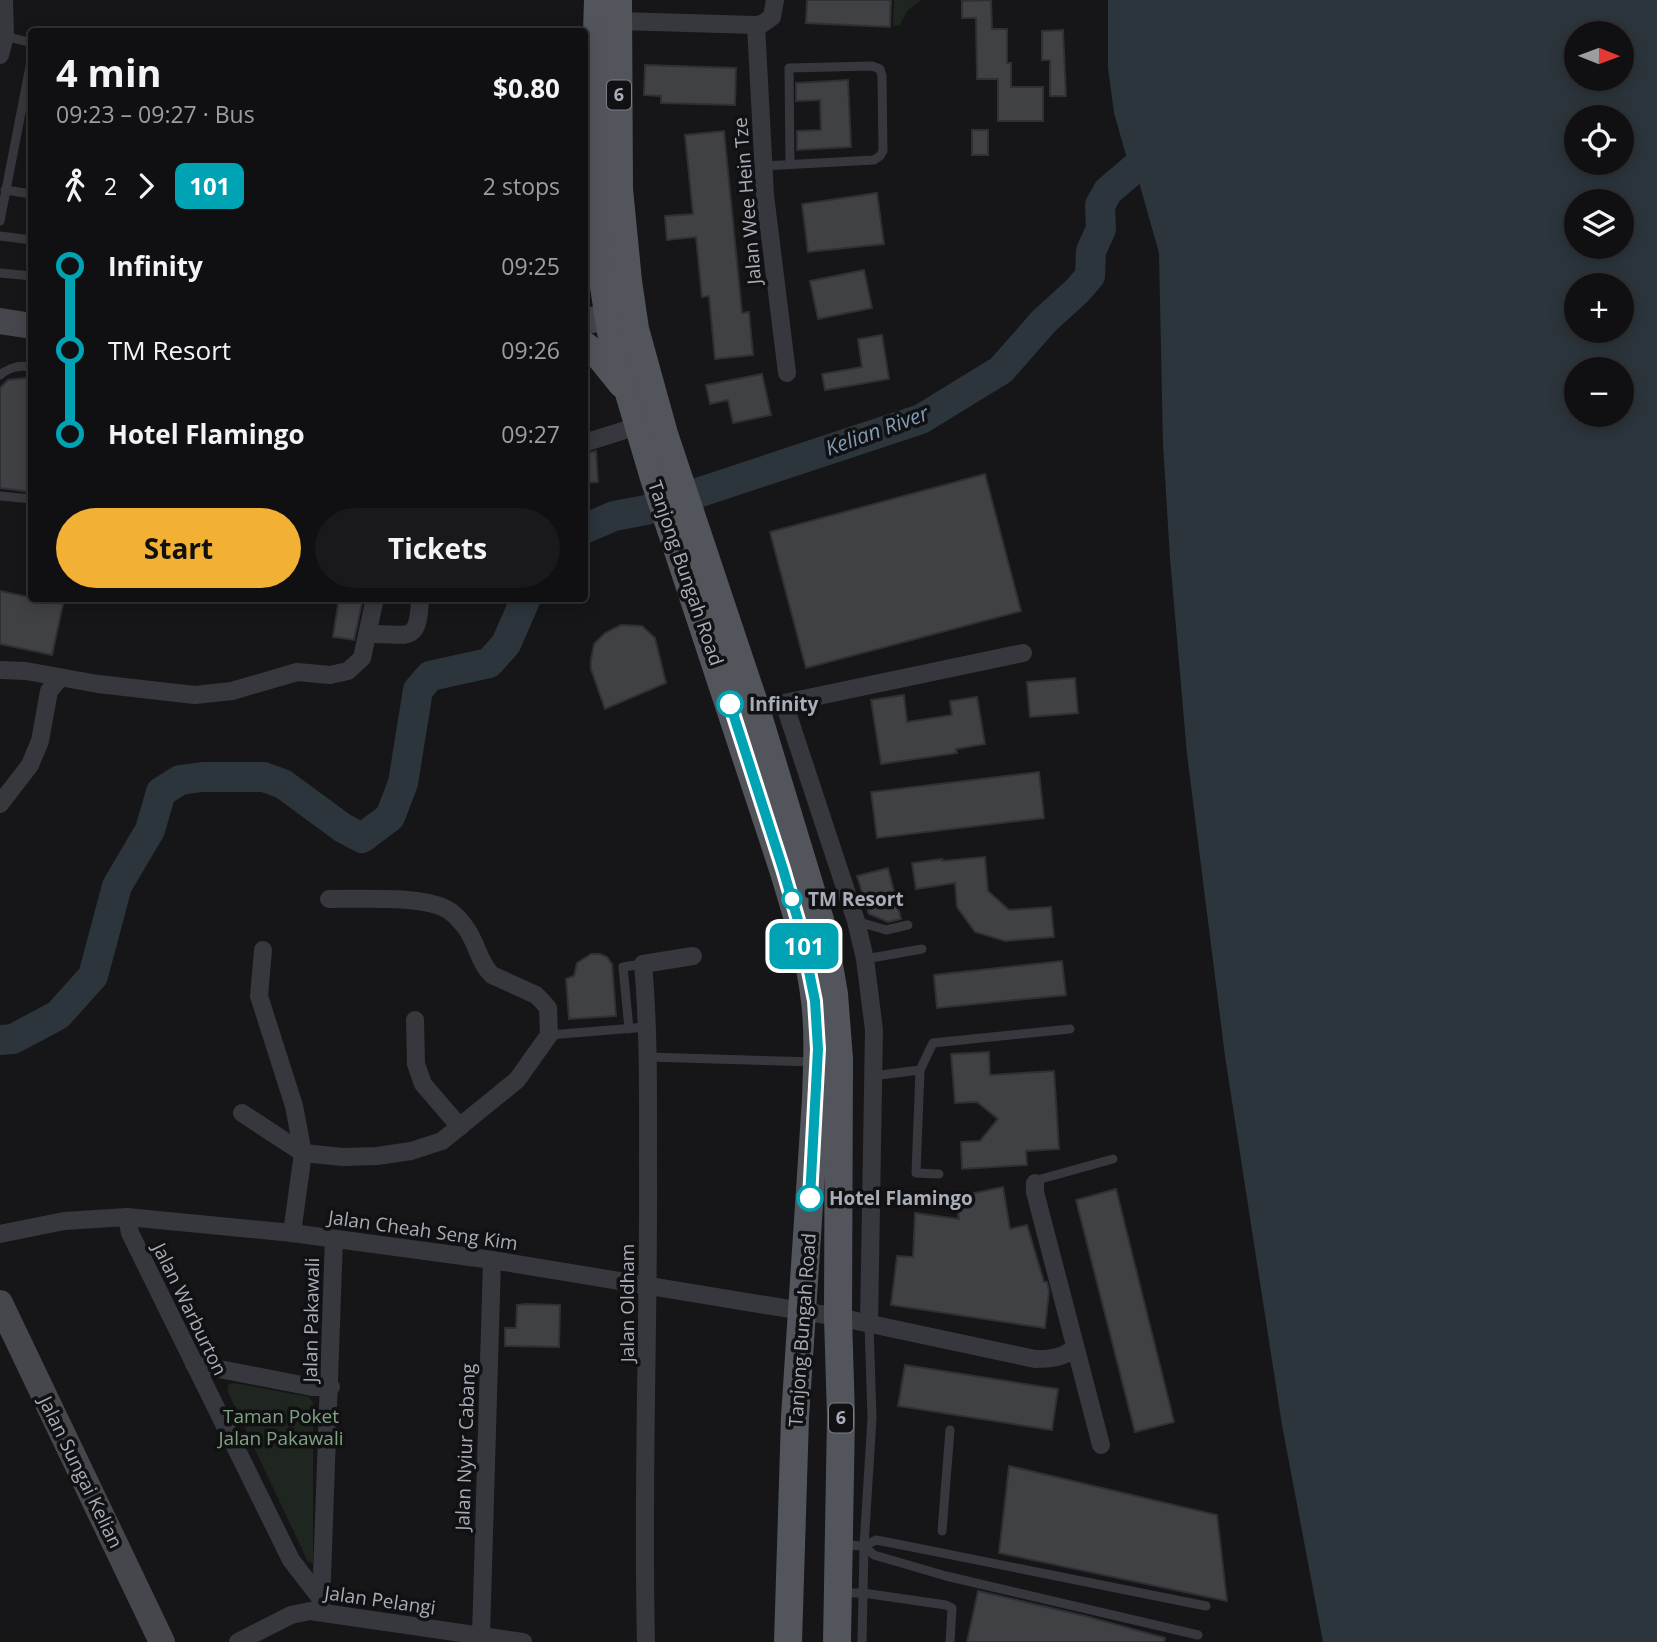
<!DOCTYPE html>
<meta charset="utf-8">
<style>
body{margin:0;font-family:"Open Sans",sans-serif;background:#19191b;color:#f1f3f6;height:100vh;display:flex;flex-direction:column;font-size:26px;white-space:nowrap}
*{box-sizing:border-box;margin:0}
p{font-size:23px;color:#9c9d9f}
.icon{flex:none;width:38px;height:38px;fill:none;stroke:currentColor;stroke-width:2;stroke-linecap:round;stroke-linejoin:round}
.map{position:relative;flex:1;overflow:hidden}
.sheet{position:absolute;left:28px;top:28px;width:560px;height:574px;display:flex;flex-direction:column;background:#101012;border-radius:7px;box-shadow:0 4px 18px #0003,0 0 0 2px #303032}
.sheet>*{flex:none}
.badge{padding:0 14px;border-radius:10px;font-size:24px;line-height:46px}
.needle{width:46px;rotate:91deg}
.fabs{position:absolute;left:1564px;top:21px;display:grid;gap:14px}
.fabs a{display:grid;place-items:center;width:70px;height:70px;border-radius:50%;background:#101012;box-shadow:0 4px 18px #0003,0 0 0 2px #303032;font-size:35px}
.map>.badge{position:absolute;translate:-50% -50%;box-shadow:0 0 0 4px #fff}
.legs{display:flex;align-items:center;gap:10px;height:77px;padding:0 28px;font-size:23px}
.legs p{margin-inline-start:auto}
.summary{display:flex;align-items:center;justify-content:space-between;height:119px;padding:0 28px}
h1{font-size:38px;font-weight:700;line-height:52px}
.cta{display:flex;gap:14px;margin-top:auto;padding:14px 28px}
.cta a{flex:1;height:80px;border-radius:42px;background:#f2b134;color:#111;font-size:28px;font-weight:700;line-height:80px;text-align:center}
.cta a+a{background:#19191b;color:#f1f3f6}
ul{padding:0 28px;list-style:none}
li{display:flex;align-items:center;gap:24px;height:84px;font-size:26px}
li i{display:grid;place-items:center;width:10px;height:100%;margin:0 9px;background:currentColor}
li i::after{content:'';width:18px;height:18px;margin:-9px;border:5px solid;border-radius:50%;background:#101012}
li p{margin-inline-start:auto}
li:first-child i{background:linear-gradient(#0000 50%,currentColor 0)}
li:last-child i{background:linear-gradient(currentColor 50%,#0000 0)}
.map>svg:first-child{display:block}
.green{fill:#1e261f}
.water{fill:#2c353c;fill-rule:evenodd}
.lines{fill:none;stroke-linecap:round;stroke-linejoin:round}
.river{stroke:#2c353c;stroke-width:30}
.building{fill:#404145;stroke:#303034;stroke-width:2}
.lane{stroke:#37383d;stroke-width:9}
.street{stroke:#37383d;stroke-width:18}
.secondary{stroke:#45474d;stroke-width:26}
.primary{stroke:#53555c;stroke-width:28}
.line-1-casing{stroke:#fff;stroke-width:16}
.line-1{stroke:#00a3b4;stroke-width:10}
.stop-1-dot{fill:#fff;stroke:#00a3b4;stroke-width:3.5}
.labels{text-anchor:middle;stroke-width:7;stroke-linejoin:round;paint-order:stroke}
.shield{fill:#111113;stroke:#7b7e86;stroke-width:2}
.shield-label{font-size:18px;font-weight:bold;fill:#a8adb8}
.street-label{font-size:19px;fill:#a8adb8;stroke:#111113}
.stop-label{font-size:19px;font-weight:bold;fill:#a8adb8;stroke:#111113;text-anchor:start}
.park-label{font-size:19px;fill:#7fa381;stroke:#111113}
.water-label{font-size:21px;font-style:italic;fill:#7f9bb3;stroke:#111113}
</style>
<div class="map">
<svg width="1657" height="1642" viewBox="0 0 1657 1642">
<rect width="100%" height="100%" fill="#161618"/>
<g class="green">
<path d="M894 0H921L907 11 900 25 893 26Z"/>
<path d="M234 1383 309 1397 313 1402V1563L308 1562 228 1392V1385Z"/>
</g>
<path class="water" d="M1108 0H1657V1642H1323L1282 1425 1225 1056 1187 754 1170 558 1163 444 1159 253 1135 168 1126 155 1114 113 1108 68ZM1577 33H1622V79H1577ZM1577 117H1622V163H1577ZM1577 201H1622V247H1577ZM1577 285H1622V331H1577ZM1577 369H1622V415H1577Z"/>
<g class="lines">
<g class="river">
<path d="M584 529 614 516 646 510 921 419 1001 370 1044 321 1077 291 1090 276 1091 251 1101 229 1100 205 1108 191 1135 168"/>
<path d="M0 1040 13 1039 58 1015 93 976 117 886 150 830 161 792 180 780 202 777H264L283 784 343 828 362 838 390 817 403 783 418 690 430 676 489 663 506 644 526 598"/>
</g>
</g>
<g class="building">
<path d="M807 0H891L890 27 806 23Z"/>
<path d="M991 0 992 29H1007V63H1011V87H1043V121H998V79H977L976 18H962V1Z"/>
<path d="M1063 30 1066 96H1050V60H1042V31Z"/>
<path d="M645 65 736 68 735 105 661 103V96L644 95Z"/>
<path d="M848 80 851 147 797 150V131L821 130 820 100 796 101V83Z"/>
<rect x="972" y="130" width="16" height="25"/>
<path d="M724 131 742 313 749 312 753 355 715 359 709 296 702 297 696 237 667 240 665 216 693 214 685 135Z"/>
<path d="M877 193 884 244 808 252 802 204Z"/>
<path d="M864 270 872 308 818 319 810 281Z"/>
<path d="M882 335 889 379 825 390 822 374 862 367 858 339Z"/>
<path d="M762 374 771 415 733 423 728 400 710 404 706 385Z"/>
<path d="M25 378 32 380V492L0 488V388L8 380Z"/>
<path d="M596 451 598 482 584 483V454Z"/>
<path d="M985 474 1021 611 806 668 770 532Z"/>
<path d="M0 591 63 604 52 655 0 644Z"/>
<path d="M339 598H363L354 640 333 637Z"/>
<path d="M621 625 642 626 655 638 666 683 605 709 591 669V660L594 644 605 633Z"/>
<path d="M1075 678 1078 713 1030 717 1027 682Z"/>
<path d="M904 695 907 722 952 715 950 701 977 697 985 744 956 749 957 753 881 764 871 700Z"/>
<path d="M1039 772 1044 818 877 838 871 792Z"/>
<path d="M985 857 988 891 1009 910 1051 907 1054 937 1005 941 975 932 957 907 955 883 916 889 912 863 942 859V861Z"/>
<path d="M888 868 901 919 888 922 869 914 857 876Z"/>
<path d="M591 954H600L607 957 612 964 616 1016 569 1019 566 979 574 976 577 963Z"/>
<path d="M1062 961 1066 995 937 1008 934 975Z"/>
<path d="M989 1052 990 1075 1054 1071 1059 1149 1026 1151 1027 1165 962 1169 961 1142 980 1141 998 1119 977 1102 955 1103 951 1054Z"/>
<path d="M1003 1187 1010 1229 1027 1225 1044 1282H1047L1049 1291 1045 1328 891 1305 897 1256 913 1257 915 1213 959 1219 956 1197Z"/>
<path d="M1116 1189 1174 1422 1135 1432 1076 1200Z"/>
<path d="M527 1304 560 1305 559 1347 505 1346V1328H516L517 1305Z"/>
<path d="M905 1365 1058 1389 1052 1430 898 1406Z"/>
<path d="M1009 1466 1217 1515 1227 1601 999 1553Z"/>
<path d="M978 1591 1085 1616 1165 1638 1164 1642H967Z"/>
</g>
<g class="lines">
<g class="lane">
<path d="M5 36 32 43"/>
<path d="M763 166 874 160 880 156 883 151 882 76 880 69 872 66 789 68 790 164"/>
<path d="M5 190 32 194"/>
<path d="M0 221 32 56"/>
<path d="M0 236 32 240"/>
<path d="M0 273 32 276"/>
<path d="M0 375C10 367 19 365 32 367"/>
<path d="M0 496 32 499"/>
<path d="M856 921 886 930 908 925"/>
<path d="M865 959 922 949"/>
<path d="M629 1029 623 967 643 964"/>
<path d="M549 1035 647 1027"/>
<path d="M648 1057 814 1062"/>
<path d="M920 1070 916 1173 939 1174"/>
<path d="M872 1076 920 1070 933 1043 1070 1029"/>
<path d="M1035 1183 1041 1179 1113 1159"/>
<path d="M942 1531 950 1430"/>
<path d="M844 1545 864 1546 874 1555 946 1576 1198 1635"/>
<path d="M864 1546 876 1540 897 1544 1206 1606"/>
<path d="M841 1593H863L946 1605 952 1608 950 1642"/>
<path d="M862 1642 864 1546 872 1418 869 1324"/>
</g>
<g class="street">
<path d="M619 21 756 25 762 24 772 17 775 0"/>
<path d="M756 25 765 195 787 373"/>
<path d="M0 55 5 36 4 0"/>
<path d="M584 443 638 426"/>
<path d="M369 634C409 633 418 646 420 598"/>
<path d="M0 670 26 671 98 684 195 695 232 691 297 672 330 675 348 671 362 658 375 598"/>
<path d="M784 703 856 921 865 959 874 1030 869 1324"/>
<path d="M756 709 1023 653"/>
<path d="M0 804 30 765 40 741 49 691 59 679"/>
<path d="M263 950 259 996 294 1106 303 1153 292 1233"/>
<path d="M415 1020 416 1064 423 1084 460 1127"/>
<path d="M242 1113 303 1153 343 1157 377 1156 411 1151 442 1141 517 1080 549 1035 548 1008 542 1001 536 995 492 975C479 963 477 943 466 928 460 920 453 911 442 907 416 896 358 899 329 899"/>
<path d="M1035 1183V1192L1101 1445"/>
<path d="M127 1217 130 1233 291 1560 322 1600"/>
<path d="M0 1234 64 1221 127 1217 292 1233 492 1260 838 1317 1035 1359C1051 1359 1062 1358 1075 1348"/>
<path d="M194 1364 312 1387H331"/>
<path d="M321 1604 334 1239"/>
<path d="M481 1635 492 1260"/>
<path d="M238 1642 291 1615 310 1611 523 1642"/>
<path d="M646 1642C642 1483 649 1324 648 1165 648 1098 649 1031 643 964L693 956"/>
</g>
<g class="secondary">
<path d="M0 321 32 326"/>
<path d="M584 321 631 315"/>
<path d="M0 1303 162 1642"/>
</g>
<g class="primary">
<path d="M598 0 593 162 598 248 611 332 654 478 783 869C796 912 810 956 815 1001 819 1033 817 1067 816 1099L795 1417 788 1642"/>
<path d="M618 0 619 189 628 281 635 329 664 434 756 709 800 854 823 930 834 994 839 1059 838 1317 841 1417 837 1642"/>
<path d="M584 345 601 358 622 384"/>
</g>
</g>
<g class="lines">
<defs>
<path id="line-1" d="M730 704 783 869 800 927 815 1001 818 1049 810 1198"/>
</defs>
<use href="#line-1" class="line-1-casing"/>
<use href="#line-1" class="line-1"/>
</g>
<g class="stop-1-dot">
<circle cx="730" cy="704" r="12"/>
<circle cx="792" cy="899" r="9"/>
<circle cx="810" cy="1198" r="12"/>
</g>
<g class="labels">
<g class="shield">
<rect x="607" y="80.5" width="24" height="29" rx="5"/>
<rect x="829" y="1403.5" width="24" height="29" rx="5"/>
</g>
<g class="shield-label">
<text x="619" y="101">6</text>
<text x="841" y="1424">6</text>
</g>
<g class="street-label">
<text transform="translate(747 201) rotate(-95)" y="7">Jalan Wee Hein Tze</text>
<text transform="translate(686 573) rotate(71)" y="7">Tanjong Bungah Road</text>
<text transform="translate(423 1230) rotate(8)" y="7">Jalan Cheah Seng Kim</text>
<text transform="translate(627 1303) rotate(-90)" y="7">Jalan Oldham</text>
<text transform="translate(190 1309) rotate(64)" y="7">Jalan Warburton</text>
<text transform="translate(311 1320) rotate(-89)" y="7">Jalan Pakawali</text>
<text transform="translate(802 1330) rotate(-86)" y="7">Tanjong Bungah Road</text>
<text transform="translate(465 1447) rotate(-88)" y="7">Jalan Nyiur Cabang</text>
<text transform="translate(81 1472) rotate(64)" y="7">Jalan Sungai Kelian</text>
<text transform="translate(380 1600) rotate(8)" y="7">Jalan Pelangi</text>
</g>
<g class="stop-label">
<text x="749" y="711">Infinity</text>
<text x="808" y="906">TM Resort</text>
<text x="829" y="1205">Hotel Flamingo</text>
</g>
<g class="park-label">
<text x="281" y="1423">Taman Poket<tspan x="281" dy="22">Jalan Pakawali</tspan></text>
</g>
<g class="water-label">
<text transform="translate(877 431) rotate(-20)" y="7">Kelian River</text>
</g>
</g>
</svg>
<div class="fabs">
<a><svg class="needle" viewBox="-14 -14 28 28"><path d="M0-13l5 13h-10z" fill="#e53935"/><path d="M0 13l5-13h-10z" fill="#9c9d9f"/></svg></a>
<a><svg class="icon" aria-label="locate" viewBox="0 0 24 24"><circle cx="12" cy="12" r="6"/><path d="M12 2v4M12 18v4M2 12h4M18 12h4"/></svg></a>
<a><svg class="icon" aria-label="layers" viewBox="0 0 24 24"><path d="M12 4l9 5-9 5-9-5zM3 14l9 5 9-5"/></svg></a>
<a>+</a>
<a>−</a>
</div>
<b class="badge" style="left:804px;top:946px;background:#00a3b4;color:#fff">101</b>
<section class="sheet">
<div class="summary"><div><h1>4 min</h1><p>09:23 – 09:27 · Bus</p></div><b>$0.80</b></div>
<div class="legs"><svg class="icon" aria-label="walk" viewBox="0 0 24 24"><circle cx="13" cy="4" r="2"/><path d="M13 8l-2 6 4 7M11 14l-3 7M7 12l3-4h3l4 4"/></svg>2<svg class="icon" aria-label="forward" viewBox="0 0 24 24"><path d="M9 5l7 7-7 7"/></svg><b class="badge" style="background:#00a3b4;color:#fff">101</b><p>2 stops</p></div>
<ul>
<li><i style="color:#00a3b4"></i><b>Infinity</b><p>09:25</p></li>
<li><i style="color:#00a3b4"></i><span>TM Resort</span><p>09:26</p></li>
<li><i style="color:#00a3b4"></i><b>Hotel Flamingo</b><p>09:27</p></li>
</ul>
<div class="cta"><a>Start</a><a>Tickets</a></div>
</section>
</div>
